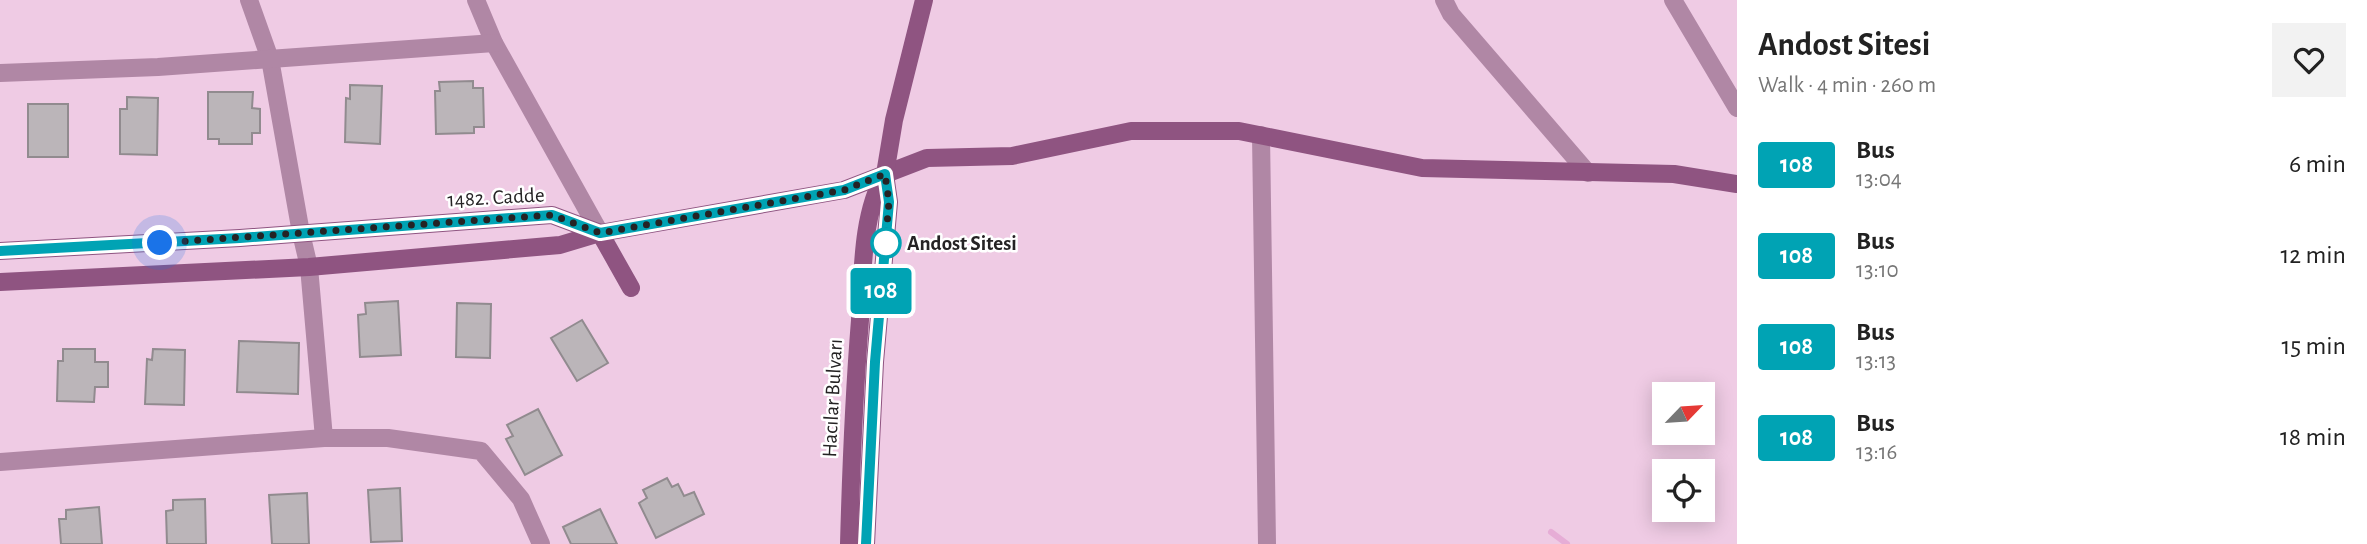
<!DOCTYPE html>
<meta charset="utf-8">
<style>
body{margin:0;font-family:"Alegreya Sans",sans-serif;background:#f2f2f2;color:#222;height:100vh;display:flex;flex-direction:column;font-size:26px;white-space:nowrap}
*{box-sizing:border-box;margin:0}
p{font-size:23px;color:#767676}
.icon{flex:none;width:38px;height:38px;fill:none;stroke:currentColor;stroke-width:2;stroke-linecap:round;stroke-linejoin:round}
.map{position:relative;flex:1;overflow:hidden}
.panel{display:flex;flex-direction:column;background:#fff;width:630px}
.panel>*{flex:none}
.badge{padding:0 14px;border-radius:5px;font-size:24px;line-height:46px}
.needle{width:46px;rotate:65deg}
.controls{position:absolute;left:1652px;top:382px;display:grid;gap:14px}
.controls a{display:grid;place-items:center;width:63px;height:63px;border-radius:0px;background:#fff;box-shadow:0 4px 18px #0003;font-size:35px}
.you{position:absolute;width:35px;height:35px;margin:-18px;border:5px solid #fff;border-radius:50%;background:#1a73e8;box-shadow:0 0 0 10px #1a73e833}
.map>.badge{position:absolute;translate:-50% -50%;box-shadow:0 0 0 4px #fff}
.round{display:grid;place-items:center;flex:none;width:74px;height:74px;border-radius:0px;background:#f2f2f2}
.headline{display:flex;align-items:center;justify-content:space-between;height:119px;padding:0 21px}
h1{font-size:33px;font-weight:600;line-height:52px}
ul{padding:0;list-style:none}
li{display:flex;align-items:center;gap:21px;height:91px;padding:0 21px}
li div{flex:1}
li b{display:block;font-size:26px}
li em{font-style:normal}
li .badge{min-width:77px;font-weight:700;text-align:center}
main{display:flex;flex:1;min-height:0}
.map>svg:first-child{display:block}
.green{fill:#efcbe4;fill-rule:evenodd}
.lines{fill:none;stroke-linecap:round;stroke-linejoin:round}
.stream{stroke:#e6add6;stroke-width:6}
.building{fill:#bbb5b9;stroke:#918b8f;stroke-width:2}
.street{stroke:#b087a5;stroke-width:18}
.secondary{stroke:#8f5481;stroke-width:18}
.line-casing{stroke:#fff;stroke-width:16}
.line{stroke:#00a3b4;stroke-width:10}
.walk{stroke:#252324;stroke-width:7;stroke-dasharray:0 12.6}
.stop-dot{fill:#fff;stroke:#00a3b4;stroke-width:3.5}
.labels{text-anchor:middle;stroke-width:5;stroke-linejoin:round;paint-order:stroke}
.street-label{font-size:21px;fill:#252324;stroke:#fff}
.stop-label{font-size:21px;font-weight:bold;fill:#252324;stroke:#fff;text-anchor:start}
</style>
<main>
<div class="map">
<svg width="1737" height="544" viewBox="0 0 1737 544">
<rect width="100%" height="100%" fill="#f3ecf1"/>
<path class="green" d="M0 0H1737V544H0ZM1664 394H1703V432H1664ZM1664 471H1703V509H1664Z"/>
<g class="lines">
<path class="stream" d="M1551 532 1567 544"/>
</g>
<g class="building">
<path d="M473 81V88H483L484 127H474V133L436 134 435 91H440L439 82Z"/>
<path d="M350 85 382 86 380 144 345 142 346 98 350 99Z"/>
<path d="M208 92H253L252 108 260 109V133H252V144H219V139H208Z"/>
<path d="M127 97 158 98 157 155 120 154V109H127Z"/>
<rect x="28" y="104" width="40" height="53"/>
<path d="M398 301 401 355 360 357 358 315 366 314 365 303Z"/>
<path d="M457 303 491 304 490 358 456 357Z"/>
<path d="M582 320 608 363 577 381 551 338Z"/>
<path d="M239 341 299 343 298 394 237 392Z"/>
<path d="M63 349H95V362H108V387H95L94 402 57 401 58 361H63Z"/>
<path d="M153 349 185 350 184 405 145 404 147 359 152 360Z"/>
<path d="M538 409 562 455 525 475 506 439 513 436 507 425Z"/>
<path d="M667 478 672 487 678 484 684 496 694 492 704 514 656 538 639 503 647 498 643 490Z"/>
<path d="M400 488 402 541 371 542 368 490Z"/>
<path d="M307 493 309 544H272L269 495Z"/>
<path d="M205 499 206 544H167L166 511 173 510V500Z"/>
<path d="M99 507 102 544H61L59 519H66V510Z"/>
<path d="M600 509 617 544H571L563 527Z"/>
</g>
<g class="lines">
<g class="street">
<path d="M249 0 270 59 301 233 309 267 324 438"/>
<path d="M476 0 494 43 600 233"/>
<path d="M1444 0 1451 14 1588 173"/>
<path d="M1673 0 1737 108"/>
<path d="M0 73 158 67 494 43"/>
<path d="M1261 135 1267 544"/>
<path d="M0 462 324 438H388L481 451 521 499 541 544"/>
</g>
<g class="secondary">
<path d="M600 233 631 288"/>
<path d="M0 251 240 238 552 215 600 233"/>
<path d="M0 282 309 267 560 245 600 233 844 190 927 158 1012 156 1131 131H1239L1422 168 1674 174 1737 184"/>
<path d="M849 544C851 469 854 395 860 320 863 273 861 216 885 174"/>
<path d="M866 544 875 362 889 202 885 174 894 120 924 0"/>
</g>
</g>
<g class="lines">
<defs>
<path id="line" d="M0 251 240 238 552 215 600 233 844 190 885 174 889 202 875 362 866 544"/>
</defs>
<use href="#line" class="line-casing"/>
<use href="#line" class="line"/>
<path class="walk" d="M160 243 552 215 600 233 844 190 885 174 889 202 885 247 886 243"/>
</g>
<circle class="stop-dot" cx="886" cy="243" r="14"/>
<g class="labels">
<g class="street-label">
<text transform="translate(496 197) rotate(-3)" y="7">1482. Cadde</text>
<text transform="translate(832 398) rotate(-87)" y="7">Hacılar Bulvarı</text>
</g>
<g class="stop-label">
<text x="907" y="250">Andost Sitesi</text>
</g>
</g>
</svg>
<div class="controls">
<a><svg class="needle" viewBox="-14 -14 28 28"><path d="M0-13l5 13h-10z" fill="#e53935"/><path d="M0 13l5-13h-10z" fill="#767676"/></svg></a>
<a><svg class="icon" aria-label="locate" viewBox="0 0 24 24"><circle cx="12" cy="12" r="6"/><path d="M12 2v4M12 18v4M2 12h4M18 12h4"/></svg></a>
</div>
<div class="you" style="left:160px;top:243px"></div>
<b class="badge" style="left:881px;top:291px;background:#00a3b4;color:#fff">108</b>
</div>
<section class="panel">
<div class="headline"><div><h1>Andost Sitesi</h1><p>Walk · 4 min · 260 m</p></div><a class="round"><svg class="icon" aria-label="heart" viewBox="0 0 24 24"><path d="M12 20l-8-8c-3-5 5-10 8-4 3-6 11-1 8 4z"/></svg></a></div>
<ul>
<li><span class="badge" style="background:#00a3b4;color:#fff">108</span><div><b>Bus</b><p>13:04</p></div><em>6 min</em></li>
<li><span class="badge" style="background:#00a3b4;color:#fff">108</span><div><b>Bus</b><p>13:10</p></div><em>12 min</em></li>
<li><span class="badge" style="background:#00a3b4;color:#fff">108</span><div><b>Bus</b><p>13:13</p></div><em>15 min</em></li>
<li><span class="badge" style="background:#00a3b4;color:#fff">108</span><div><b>Bus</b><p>13:16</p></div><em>18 min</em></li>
</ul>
</section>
</main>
